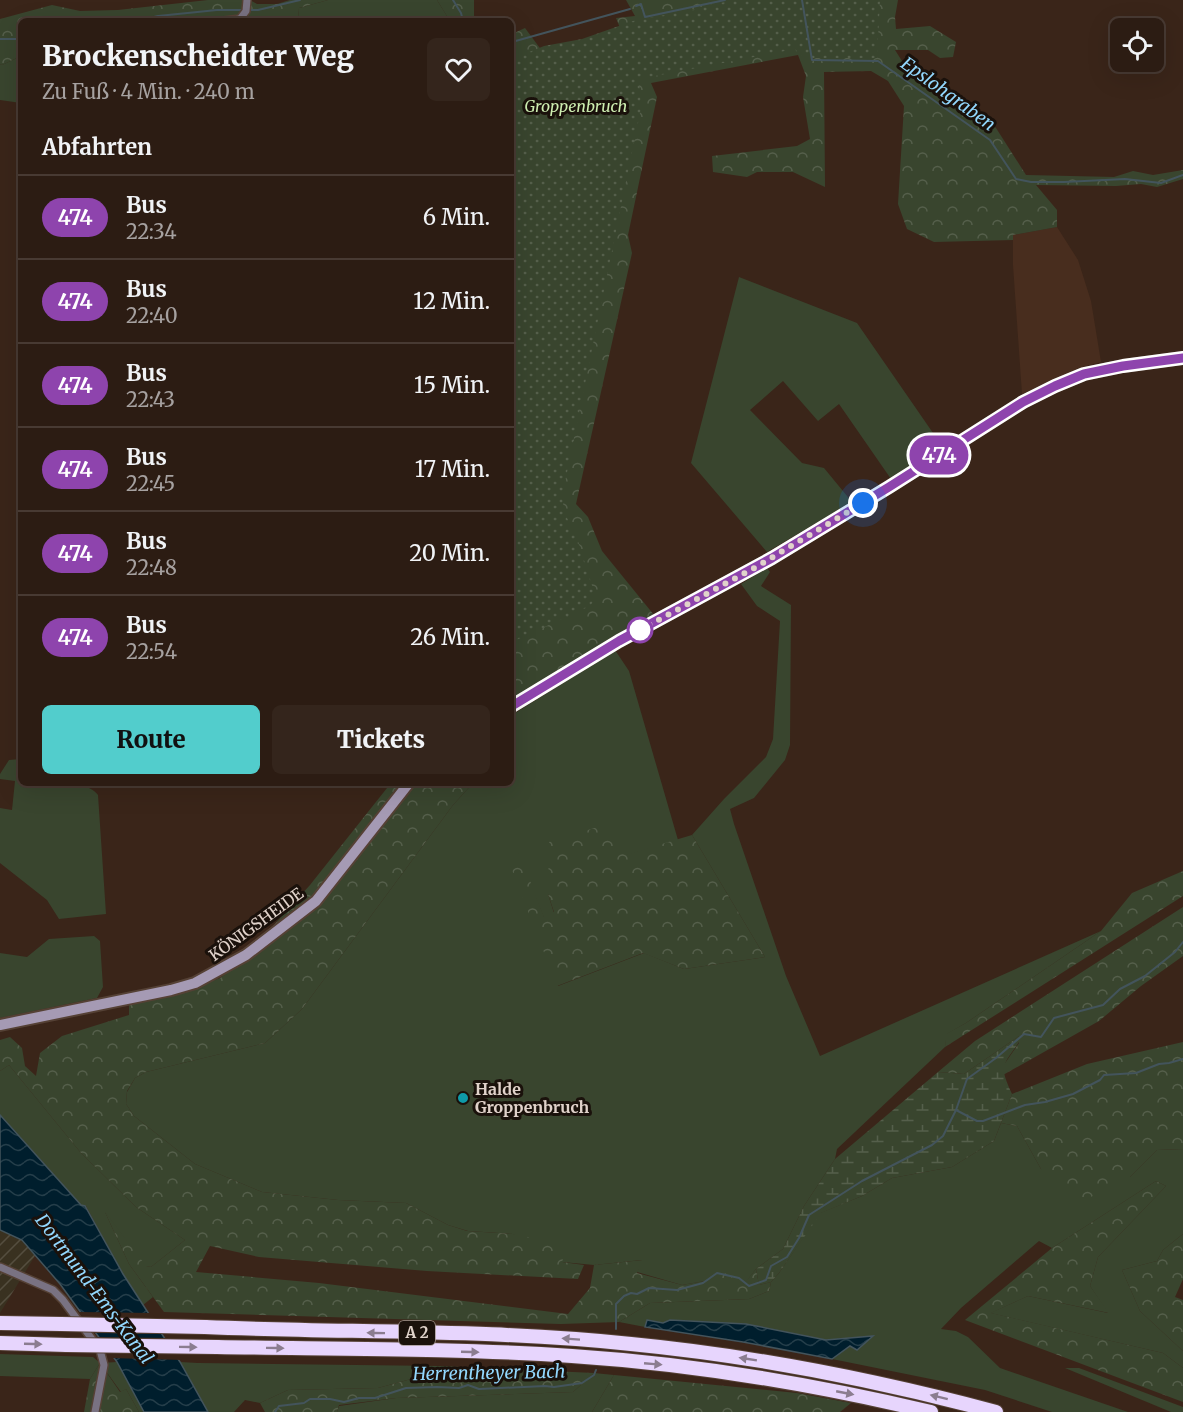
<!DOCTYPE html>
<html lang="de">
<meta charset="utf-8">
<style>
body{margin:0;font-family:Merriweather,serif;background:#34251c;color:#f1f3f6;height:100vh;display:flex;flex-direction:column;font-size:22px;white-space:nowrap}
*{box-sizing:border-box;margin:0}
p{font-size:20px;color:#a6a1a0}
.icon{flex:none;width:33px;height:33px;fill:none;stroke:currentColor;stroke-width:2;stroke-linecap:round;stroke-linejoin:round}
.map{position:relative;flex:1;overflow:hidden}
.drawer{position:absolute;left:18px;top:18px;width:496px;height:768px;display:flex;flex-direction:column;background:#2c1c13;border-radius:9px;box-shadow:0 6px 24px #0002,0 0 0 2px #483a33}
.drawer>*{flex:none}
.badge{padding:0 12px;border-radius:20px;font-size:21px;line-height:39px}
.tools{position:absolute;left:1110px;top:18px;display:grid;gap:12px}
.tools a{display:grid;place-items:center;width:54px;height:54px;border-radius:9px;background:#2c1c13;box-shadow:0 6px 24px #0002,0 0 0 2px #483a33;font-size:30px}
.you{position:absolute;width:30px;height:30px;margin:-15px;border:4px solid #fff;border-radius:50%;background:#1a73e8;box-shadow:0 0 0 9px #1a73e833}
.map>.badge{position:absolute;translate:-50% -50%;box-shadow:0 0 0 3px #fff}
h2{padding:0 24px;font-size:22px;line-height:54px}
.round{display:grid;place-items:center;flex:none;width:63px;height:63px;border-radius:9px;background:#34251c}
.headline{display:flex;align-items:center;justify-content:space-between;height:102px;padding:0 24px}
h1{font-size:28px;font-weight:800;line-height:45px}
.button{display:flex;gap:12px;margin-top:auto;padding:12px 24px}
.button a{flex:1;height:69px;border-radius:9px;background:#52cdcc;color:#111;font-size:24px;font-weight:800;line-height:69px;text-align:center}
.button a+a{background:#34251c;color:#f1f3f6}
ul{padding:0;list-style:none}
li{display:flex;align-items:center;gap:18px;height:84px;padding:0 24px;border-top:2px solid #483a33}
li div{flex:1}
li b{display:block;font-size:22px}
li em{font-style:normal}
li .badge{min-width:66px;font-weight:700;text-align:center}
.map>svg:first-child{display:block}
.built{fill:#482d1e}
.industrial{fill:url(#industrial-furrows)}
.grass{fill:#39452e}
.forest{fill:url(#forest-crowns)}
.wetland{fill:url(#wetland-marsh)}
.park{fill:url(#park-dots)}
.water{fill:url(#water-waves);stroke:#43545c;stroke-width:1.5}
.pier{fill:#3a2519}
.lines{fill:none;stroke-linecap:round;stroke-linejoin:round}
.stream{stroke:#43545c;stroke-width:2}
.street-casing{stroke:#554135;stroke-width:10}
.secondary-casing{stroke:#554135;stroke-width:14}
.highway-casing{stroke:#554135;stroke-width:16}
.street{stroke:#797282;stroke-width:7}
.secondary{stroke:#a59ab4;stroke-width:10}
.highway{stroke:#e7d5fd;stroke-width:14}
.highway-bridge-casing{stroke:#554135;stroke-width:16;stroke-linecap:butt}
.highway-bridge{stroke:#e7d5fd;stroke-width:14}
.oneway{fill:#8b7d90}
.line-casing{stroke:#fff;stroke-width:14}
.line{stroke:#8e44ad;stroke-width:9}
.walk{stroke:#e0d2ca;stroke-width:6;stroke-dasharray:0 10.8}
.stop-dot{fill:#fff;stroke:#8e44ad;stroke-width:3}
.culture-dot{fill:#0f9aa8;stroke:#1a110b;stroke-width:2}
.labels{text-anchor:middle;stroke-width:6;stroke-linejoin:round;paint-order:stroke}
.shield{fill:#1a110b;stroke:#a59891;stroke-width:1.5}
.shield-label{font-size:15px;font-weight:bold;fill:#e0d2ca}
.park-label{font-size:16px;font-style:italic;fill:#ceeeb1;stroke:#1a110b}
.street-label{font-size:16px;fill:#e0d2ca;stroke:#1a110b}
.poi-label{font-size:16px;font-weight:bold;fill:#e0d2ca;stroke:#1a110b;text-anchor:start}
.water-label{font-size:18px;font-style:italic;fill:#92d7fd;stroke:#1a110b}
</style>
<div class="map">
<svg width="1183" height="1412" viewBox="0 0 1183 1412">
<defs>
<pattern id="industrial-furrows" width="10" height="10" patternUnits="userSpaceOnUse" patternTransform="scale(1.5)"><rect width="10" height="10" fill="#393120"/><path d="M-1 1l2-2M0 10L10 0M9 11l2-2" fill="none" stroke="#554e3f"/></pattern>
<pattern id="forest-crowns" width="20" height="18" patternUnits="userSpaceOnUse" patternTransform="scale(1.5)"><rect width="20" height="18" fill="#39452e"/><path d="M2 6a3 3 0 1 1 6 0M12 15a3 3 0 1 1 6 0" fill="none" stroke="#555f4b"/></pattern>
<pattern id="wetland-marsh" width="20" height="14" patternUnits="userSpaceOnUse" patternTransform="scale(1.5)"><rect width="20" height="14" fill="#39452e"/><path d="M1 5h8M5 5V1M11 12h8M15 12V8" fill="none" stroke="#555f4b"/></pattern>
<pattern id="park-dots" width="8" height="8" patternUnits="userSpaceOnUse" patternTransform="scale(1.5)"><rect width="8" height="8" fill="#39452e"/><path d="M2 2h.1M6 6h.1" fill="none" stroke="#555f4b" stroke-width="1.8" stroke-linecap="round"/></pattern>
<pattern id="water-waves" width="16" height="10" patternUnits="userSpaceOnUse" patternTransform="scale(1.5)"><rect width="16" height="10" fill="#001e2d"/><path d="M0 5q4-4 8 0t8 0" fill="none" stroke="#253e4a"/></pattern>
</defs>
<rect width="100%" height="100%" fill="#3a2519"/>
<path class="built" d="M1057 227 1078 260 1091 301 1101 362 1079 368 1022 394 1013 265V235Z"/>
<path class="industrial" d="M0 1182 49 1233 0 1313Z"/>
<g class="grass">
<path d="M328 0H437L450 21H298L299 8Z"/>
<path d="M21 56V103L0 100V64L2 65Z"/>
<path d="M739 277 857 323 942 446 891 479 839 404 818 421 783 381 750 410 802 463 824 468 852 502 767 552 691 463Z"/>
<path d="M767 568 770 572 761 586 791 605 790 745 785 760 754 798 730 809 734 824 786 976 820 1056 1101 931 966 1023 947 1034 945 1047 837 1149 835 1159 804 1206 783 1249 756 1269 743 1286 705 1281 682 1285 637 1272 642 1260 594 1265 562 1262 513 1234 468 1231 448 1225 406 1203 338 1200 262 1192 195 1164 134 1116 126 1104 127 1092 135 1078 146 1072 265 1043 302 1009 453 805 473 783H512V715L615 650 629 671 678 840 624 856 548 894 554 913 544 918 518 853 558 986 644 953 684 969 765 957 692 835 724 799 766 757 773 739 780 621 757 606 741 584Z"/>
<path d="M21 759V783C43 783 84 777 98 795L106 914 59 919 47 900 0 863V808L12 810 15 781 0 779V774L9 760Z"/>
<path d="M94 936 100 941 103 987 97 998 0 1018V953L27 957 49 939Z"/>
<path d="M9 1065 81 1153 136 1207 185 1240 151 1267 145 1266 105 1212 129 1264 153 1297 143 1305 123 1274 86 1206 81 1205 0 1115V1071Z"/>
<path d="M1001 1123 1017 1126 1041 1169 1130 1177 1157 1150 1183 1149V1234L1163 1250 1157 1261 1122 1270 1140 1311 1183 1351V1368L1163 1353 990 1313 1028 1296 1108 1313 1090 1286 1098 1257 1166 1186 1156 1181 1052 1248 1039 1241 961 1308 941 1329 956 1331 968 1337 1000 1368 1128 1412H1052L985 1390 832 1359 850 1346 857 1350 872 1336 826 1340 746 1324 670 1320 663 1323 648 1320 645 1327 619 1322 650 1303 749 1299 769 1291 771 1282 779 1273 820 1213 862 1196 892 1178 952 1167 994 1141Z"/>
<path d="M0 1354 93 1357 100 1363 117 1362 144 1412H139L126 1389 121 1392 100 1363 90 1379 0 1376Z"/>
<path d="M180 1362 198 1363 440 1366 426 1375 378 1388 288 1390 260 1403 245 1400 234 1412H208Z"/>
<path d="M1065 1368H1079L1183 1407V1412H1171Z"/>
<path d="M594 1373 614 1375 592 1412H337L339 1406 396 1398 573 1392Z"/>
</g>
<g class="forest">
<path d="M208 0H250L257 4H277L290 0H353H328L299 8 298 21H21V56L2 65 0 64V19L52 5 80 11 118 10Z"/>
<path d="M437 0H474V21H450Z"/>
<path d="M626 0H898L895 17 896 29 930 26 956 42 953 57 940 58 928 50H895L907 69 963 98 996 128 1026 175 1114 177 1133 171 1153 175 1183 170V179L1157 187 1141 184 1116 186 1036 185 1057 210V227L1013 235V240L934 242 907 229 898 204 904 106 888 81 871 71 824 72 825 187 793 172H757L747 177 713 172 712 156 797 146 810 139 803 97 806 76 798 55 651 83 657 97 628 235 632 253 576 504 588 517 602 551 654 615 609 639 512 699V34L525 28 565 82 633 60 616 18 635 16Z"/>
<path d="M391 783H473L453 805 302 1009 265 1043 146 1072 135 1078 127 1091 126 1104 134 1116 195 1164 262 1192 338 1200 406 1203 448 1225 467 1231 513 1234 548 1241 558 1247 564 1256 562 1262 584 1265 578 1279 427 1271 259 1257 210 1246 196 1272 319 1283 568 1314 590 1288 594 1265 643 1260 637 1273 682 1285 705 1281 719 1269 743 1285 756 1269 759 1285 771 1282 769 1291 749 1299 650 1303 619 1322 561 1324 164 1312 129 1264 104 1210 146 1266 151 1267 185 1240 136 1207 81 1153 9 1065 0 1071V1040L10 1037 22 1048 25 1066 36 1076 40 1053 62 1036 129 1015V1002L173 996 220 978 244 958 310 885Z"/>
<path d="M604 825 625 855 692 835 765 957 684 969 643 953 557 986 512 870 519 852 544 917 554 912 548 894 549 842Z"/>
<path d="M1183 871V896L945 1047 946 1034 966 1023 1101 931 1132 893Z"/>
<path d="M1183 907V956L1141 986 1099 1021 1003 1075V1066L1019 1043V1036L964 1074 938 1072 975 1041Z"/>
<path d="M1183 1042V1149L1157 1150 1130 1177 1085 1200 1041 1169 1017 1126 1001 1123 1012 1094 1087 1064Z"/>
<path d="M1156 1181 1166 1186 1098 1257 1090 1286 1109 1313 1028 1296 991 1313 1163 1353 1183 1368V1402L965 1320 1052 1248Z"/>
<path d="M1183 1234V1279L1175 1297 1183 1300V1351L1140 1311 1122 1270 1157 1261 1163 1250Z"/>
<path d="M100 1363 120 1392 126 1389 139 1412H84L90 1379Z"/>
<path d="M440 1366 594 1373 573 1392 396 1398 339 1405 337 1412H265L260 1403 288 1390 378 1388 426 1375Z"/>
<path d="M614 1375 797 1393 851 1403 840 1412H592Z"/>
</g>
<path class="wetland" d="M1019 1036V1042C1002 1067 999 1065 1012 1094L994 1141 952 1167 892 1178 862 1196 821 1213 779 1273 771 1282 759 1285 756 1269 783 1249 804 1206 835 1159 938 1072 964 1074Z"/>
<path class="park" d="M741 0H880L877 58H810L798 54 795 49 639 79 641 108 562 497 565 514 577 538 594 592V600L590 606 512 642V59L544 46 582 39 633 21 697 9 705 5Z"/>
<g class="water">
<path d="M0 1115 81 1205 85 1206 123 1274 180 1362 208 1412H144L117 1362 60 1284 22 1240 0 1230Z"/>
<path d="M647 1320 663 1323 670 1320 746 1324 826 1340 873 1336 857 1350 850 1346 832 1359 743 1342 645 1327Z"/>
</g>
<g class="pier">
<path d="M79 1312 152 1313 166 1334 93 1333Z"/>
<path d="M96 1337 169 1338 182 1360 110 1358Z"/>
</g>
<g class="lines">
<g class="stream">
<path d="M453 0 461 13 463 21"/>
<path d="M802 0 812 60 878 61 990 140 1016 179 1031 182H1064L1125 179 1161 183 1183 175"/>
<path d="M636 6 641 4 645 17 725 0"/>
<path d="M138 21 158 16 217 10H258L300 0"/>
<path d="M0 39H21"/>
<path d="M512 42 630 9"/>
<path d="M956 1110 977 1121H983L1025 1105 1045 1102 1073 1094 1100 1080 1104 1075 1136 1073 1159 1064 1169 1063 1183 1059"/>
<path d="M616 1329V1304L624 1296 631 1293 637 1294 649 1288 677 1290 703 1283 717 1273 739 1278 749 1286 766 1280 771 1266 787 1257 799 1238 809 1215 862 1181 932 1145 943 1136 956 1110 967 1079 996 1058 1024 1034 1041 1037 1054 1018 1103 1005 1120 989 1145 976 1175 952 1183 942"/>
<path d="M275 1412 279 1406 304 1403 310 1399H330L344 1402 359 1398H375L406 1388 437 1387 459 1388 468 1385 479 1389 545 1386 554 1387 582 1383 594 1375 596 1370"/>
</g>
<defs>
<g id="street">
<path d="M224 21 240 19 246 11 247 0"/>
<path d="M0 1267 53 1290 63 1300 100 1350 104 1365 95 1412"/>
</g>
<g id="secondary">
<path d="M512 706 619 641 772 558 889 487 1023 402 1055 386 1084 374 1123 366 1183 358"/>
<path d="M0 1025 171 990 195 983 246 955 316 901 409 783"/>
</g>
<g id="highway">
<path d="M0 1323 61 1324"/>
<path d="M205 1327C347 1333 490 1329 631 1344 755 1356 876 1380 996 1412"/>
<path d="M0 1343 67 1345"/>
<path d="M217 1347C335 1349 454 1348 572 1356 693 1364 813 1384 931 1412"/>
</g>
</defs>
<use href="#street" class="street-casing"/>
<use href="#secondary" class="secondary-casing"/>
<use href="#highway" class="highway-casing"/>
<use href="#street" class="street"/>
<use href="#secondary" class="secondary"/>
<use href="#highway" class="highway"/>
<defs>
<g id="highway-bridge">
<path d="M61 1324 205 1327"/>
<path d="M67 1345 217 1347"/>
</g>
</defs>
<use href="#highway-bridge" class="highway-bridge-casing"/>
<use href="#highway-bridge" class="highway-bridge"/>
</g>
<defs><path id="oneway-solid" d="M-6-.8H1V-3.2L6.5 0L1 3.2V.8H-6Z" transform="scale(1.5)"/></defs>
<g class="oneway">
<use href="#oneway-solid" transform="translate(376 1333) rotate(-179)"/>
<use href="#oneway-solid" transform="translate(571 1339) rotate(-176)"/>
<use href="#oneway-solid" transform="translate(33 1344) rotate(2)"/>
<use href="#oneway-solid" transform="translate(188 1347) rotate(1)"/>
<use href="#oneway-solid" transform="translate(275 1348) rotate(1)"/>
<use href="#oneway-solid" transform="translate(470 1352) rotate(2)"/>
<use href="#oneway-solid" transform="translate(748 1359) rotate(-171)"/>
<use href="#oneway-solid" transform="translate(653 1364) rotate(5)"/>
<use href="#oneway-solid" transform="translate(845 1393) rotate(11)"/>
<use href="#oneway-solid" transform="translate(939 1397) rotate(-166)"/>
</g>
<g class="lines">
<defs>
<path id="line" d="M512 706 619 641 772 558 889 487 1023 402 1055 386 1084 374 1123 366 1183 358"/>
</defs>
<use href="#line" class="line-casing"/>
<use href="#line" class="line"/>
<path class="walk" d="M640 630 756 567 863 503"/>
</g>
<circle class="stop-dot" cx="640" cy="630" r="12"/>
<circle class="culture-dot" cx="463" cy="1098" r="6"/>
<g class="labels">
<rect class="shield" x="399" y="1321" width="36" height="24" rx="4.5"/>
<g class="shield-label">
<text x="417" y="1338">A 2</text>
</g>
<g class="park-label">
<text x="576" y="112">Groppenbruch</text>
</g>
<g class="street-label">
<text transform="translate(256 924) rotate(-36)" y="6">KÖNIGSHEIDE</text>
</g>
<g class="poi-label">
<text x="475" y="1095">Halde<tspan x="475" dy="18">Groppenbruch</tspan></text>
</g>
<g class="water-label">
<text transform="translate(948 94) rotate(36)" y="6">Epslohgraben</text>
<text transform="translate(94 1289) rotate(53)" y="6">Dortmund-Ems-Kanal</text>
<text transform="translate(489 1373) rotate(-1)" y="6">Herrentheyer Bach</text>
</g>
</g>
</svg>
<div class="tools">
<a><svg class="icon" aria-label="locate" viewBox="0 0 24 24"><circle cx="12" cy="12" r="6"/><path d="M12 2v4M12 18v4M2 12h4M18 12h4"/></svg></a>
</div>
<div class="you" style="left:863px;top:503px"></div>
<b class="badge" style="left:939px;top:455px;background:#8e44ad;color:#fff">474</b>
<section class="drawer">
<div class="headline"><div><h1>Brockenscheidter Weg</h1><p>Zu Fuß · 4 Min. · 240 m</p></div><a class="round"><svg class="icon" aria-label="heart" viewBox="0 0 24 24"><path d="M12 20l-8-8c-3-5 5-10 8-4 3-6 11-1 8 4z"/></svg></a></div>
<h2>Abfahrten</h2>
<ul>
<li><span class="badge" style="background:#8e44ad;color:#fff">474</span><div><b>Bus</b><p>22:34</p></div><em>6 Min.</em></li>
<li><span class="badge" style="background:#8e44ad;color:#fff">474</span><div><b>Bus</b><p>22:40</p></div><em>12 Min.</em></li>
<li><span class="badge" style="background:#8e44ad;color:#fff">474</span><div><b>Bus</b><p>22:43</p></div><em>15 Min.</em></li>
<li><span class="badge" style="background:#8e44ad;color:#fff">474</span><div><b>Bus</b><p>22:45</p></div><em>17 Min.</em></li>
<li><span class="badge" style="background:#8e44ad;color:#fff">474</span><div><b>Bus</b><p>22:48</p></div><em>20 Min.</em></li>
<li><span class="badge" style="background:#8e44ad;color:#fff">474</span><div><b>Bus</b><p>22:54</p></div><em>26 Min.</em></li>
</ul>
<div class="button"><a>Route</a><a>Tickets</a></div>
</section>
</div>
